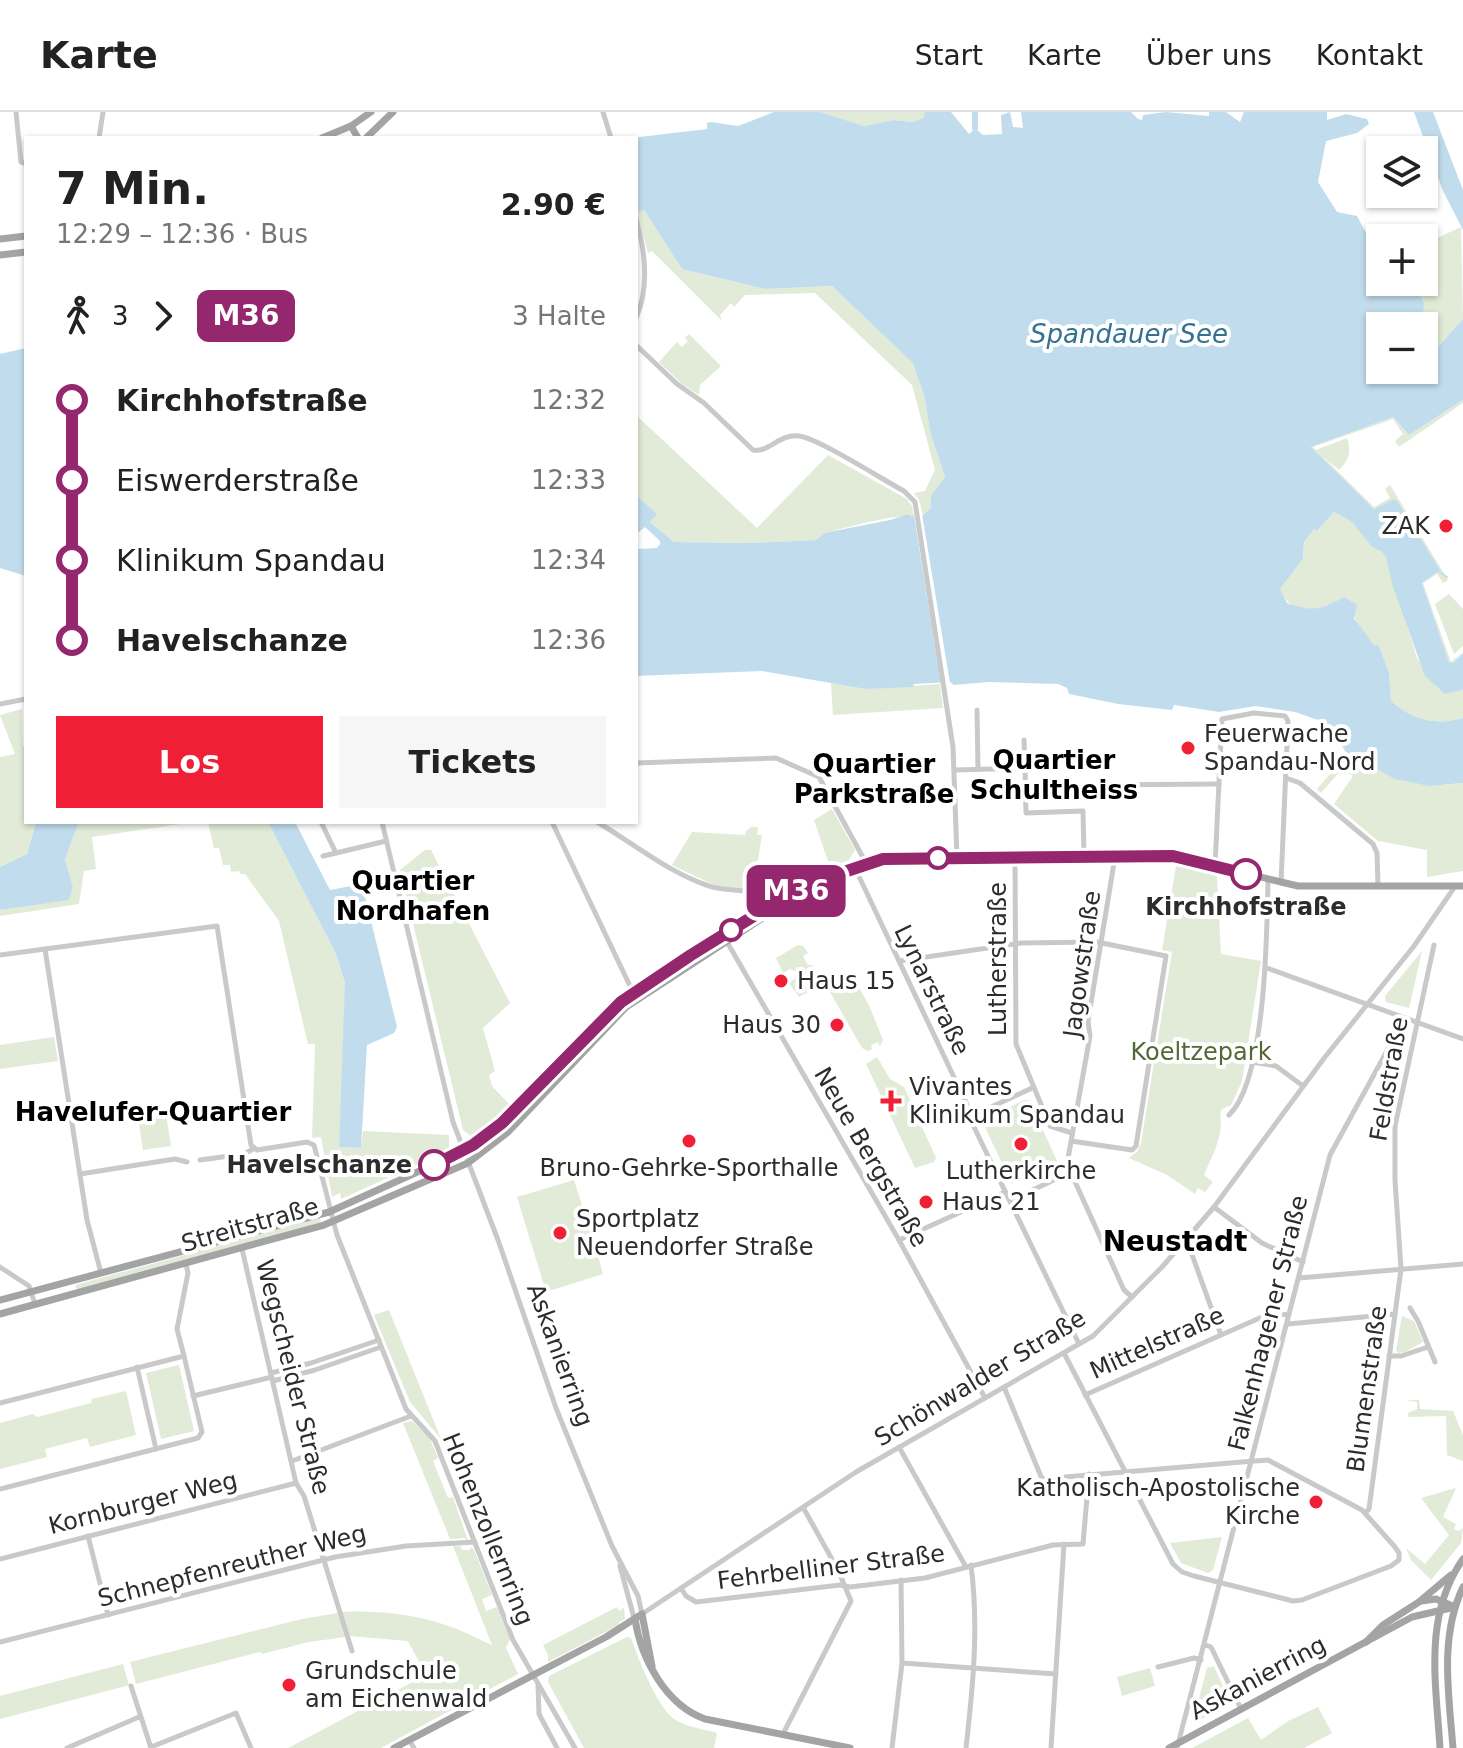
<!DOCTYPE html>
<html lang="de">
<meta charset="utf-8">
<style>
body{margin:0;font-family:"DejaVu Sans",sans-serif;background:#f6f6f6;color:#222;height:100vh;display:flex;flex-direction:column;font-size:30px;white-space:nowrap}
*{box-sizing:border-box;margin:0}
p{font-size:26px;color:#767676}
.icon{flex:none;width:44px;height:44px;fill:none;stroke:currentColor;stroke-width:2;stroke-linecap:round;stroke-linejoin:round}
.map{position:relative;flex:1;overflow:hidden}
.details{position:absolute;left:24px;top:24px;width:614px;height:688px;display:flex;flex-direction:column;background:#fff;border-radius:0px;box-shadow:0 2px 6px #0004}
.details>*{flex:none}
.badge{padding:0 16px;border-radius:12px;font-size:28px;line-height:52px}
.fabs{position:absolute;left:1366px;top:24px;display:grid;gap:16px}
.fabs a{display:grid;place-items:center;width:72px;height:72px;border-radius:0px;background:#fff;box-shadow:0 2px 6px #0004;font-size:40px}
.map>.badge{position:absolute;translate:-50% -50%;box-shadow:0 0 0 4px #fff}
.legs{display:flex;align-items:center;gap:12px;height:88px;padding:0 32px;font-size:26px}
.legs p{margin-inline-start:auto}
.summary{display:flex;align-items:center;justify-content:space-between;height:136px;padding:0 32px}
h1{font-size:44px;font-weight:600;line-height:60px}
.primary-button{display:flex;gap:16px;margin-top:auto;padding:16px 32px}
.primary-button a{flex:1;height:92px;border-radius:0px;background:#f11f36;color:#fff;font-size:32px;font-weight:600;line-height:92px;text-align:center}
.primary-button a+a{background:#f6f6f6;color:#222}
ul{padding:0 32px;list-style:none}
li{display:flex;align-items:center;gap:28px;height:80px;font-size:30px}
li i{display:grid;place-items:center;width:12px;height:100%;margin:0 10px;background:currentColor}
li i::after{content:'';width:20px;height:20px;margin:-10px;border:6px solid;border-radius:50%;background:#fff}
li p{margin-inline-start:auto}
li:first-child i{background:linear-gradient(#0000 50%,currentColor 0)}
li:last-child i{background:linear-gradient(currentColor 50%,#0000 0)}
header{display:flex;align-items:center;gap:48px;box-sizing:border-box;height:112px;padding:0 40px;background:#fff;border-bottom:2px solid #e0e0e0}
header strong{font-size:38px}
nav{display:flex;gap:44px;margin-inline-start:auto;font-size:28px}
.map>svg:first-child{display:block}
.green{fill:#e2ebd7}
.water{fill:#c1dded}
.pier{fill:#fff}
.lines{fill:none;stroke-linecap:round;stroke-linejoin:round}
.stream{stroke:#c1dded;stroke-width:2}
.canal{stroke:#c1dded;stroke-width:6}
.minor{stroke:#c9c9c9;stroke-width:5}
.major{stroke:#a4a4a4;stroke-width:7}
.line-1-casing{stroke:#fff;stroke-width:18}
.line-1{stroke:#95276e;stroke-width:12}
.poi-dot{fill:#f11f36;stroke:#fff;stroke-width:3}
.stop-1-dot{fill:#fff;stroke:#95276e;stroke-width:4}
.labels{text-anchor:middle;stroke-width:8;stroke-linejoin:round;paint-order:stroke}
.poi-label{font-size:24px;fill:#2c2c2c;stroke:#fff;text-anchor:start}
.stop-label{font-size:24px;font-weight:bold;fill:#2c2c2c;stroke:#fff}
.street-label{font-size:24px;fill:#2c2c2c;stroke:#fff}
.park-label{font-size:24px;fill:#506937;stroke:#fff}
.water-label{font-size:26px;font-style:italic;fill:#357192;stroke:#fff}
.neighbourhood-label{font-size:26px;font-weight:bold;fill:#000;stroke:#fff}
.quarter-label{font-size:28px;font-weight:bold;fill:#000;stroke:#fff}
</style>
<header>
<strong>Karte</strong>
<nav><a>Start</a><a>Karte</a><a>Über uns</a><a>Kontakt</a></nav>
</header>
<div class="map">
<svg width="1463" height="1636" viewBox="0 0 1463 1636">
<rect width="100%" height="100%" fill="#fff"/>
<g class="green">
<path d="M818 0H925L923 6 913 10 894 8 864 14Z"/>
<path d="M640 98H644L682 157 765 177 832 174 914 251 925 286 930 320 945 365 931 396 923 403 919 388 914 381 925 379 935 358 912 273 815 181 745 183 734 195 731 191 720 203 722 209 652 139 648 141 638 102Z"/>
<path d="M1461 115 1463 207 1436 237 1424 246V191L1414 170H1424V132Z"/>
<path d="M689 222 721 254 700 273 699 283 682 272 659 250 677 230 682 235 688 229 685 226Z"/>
<path d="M1463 288V291L1399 335 1395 329 1403 322 1393 307 1313 335 1316 338 1347 326C1352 340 1349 348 1339 358L1322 344 1374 395 1390 386 1385 377 1390 373 1448 468 1443 471 1437 462 1423 471 1451 550 1463 540 1453 551 1449 550 1422 471 1439 458 1395 388 1374 397 1311 335 1393 305 1409 323Z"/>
<path d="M636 303 757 416 828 343 907 387 912 394 914 404C890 403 849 415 824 421L816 428 749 431 674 430 650 410 656 402 636 383Z"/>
<path d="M1334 400 1352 410 1372 434 1381 439 1386 445 1417 546 1445 582 1463 578V606C1435 614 1413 608 1391 589L1389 560 1378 532 1374 533 1360 515 1344 485C1337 489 1327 496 1319 498 1302 501 1285 493 1280 477L1303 447 1304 430 1314 417 1317 419Z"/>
<path d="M1449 482 1463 497V534L1454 542 1435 492Z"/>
<path d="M831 571 865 577 940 572 943 596 833 603Z"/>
<path d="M22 597 23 634 26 635V710H36L27 742 0 755V645L15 642 0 603Z"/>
<path d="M1347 642C1392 665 1410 678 1463 671V759L1427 765V738L1378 729 1334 692 1353 664 1342 657 1321 681 1317 677Z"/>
<path d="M832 697 855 738 849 748 830 755 814 708Z"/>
<path d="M79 710H194L92 725 96 757 84 759 79 792 0 804V798L69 787 73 775 65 747Z"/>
<path d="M208 710H268L336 842 345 871 346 886 339 1035 361 1036 363 1019 449 1023V1038L341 1087 340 1081 332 1085 321 1025 312 1026 315 932H308L279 809 245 762H240L239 759 231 760 230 753H223L219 736H214Z"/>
<path d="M751 715H758L757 723H762L753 779 716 774 672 753 692 720 746 723 745 720Z"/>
<path d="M425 738H431L510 891 483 916 495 959 489 963 492 974 511 994 473 1026 463 1018 400 758Z"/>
<path d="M1176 754 1217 764 1221 842 1261 849 1242 969 1231 993 1222 997 1220 1002C1224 1024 1213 1042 1204 1063L1213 1070 1205 1080 1198 1076 1195 1082 1167 1063 1129 1046 1137 1040 1141 1031 1172 840 1162 838Z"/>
<path d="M798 833 803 834 808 841 803 844 808 853H814L810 855 814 863 819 861 824 871 799 885 789 871 797 865V860L790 857 783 861 776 846Z"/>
<path d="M1422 839 1409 896 1386 890 1385 884Z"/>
<path d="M849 859 869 893 883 928 880 934 878 930 871 933 872 937 868 939 862 936 826 873Z"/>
<path d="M54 925 58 949 0 957V933Z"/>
<path d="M877 945 890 967 904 975 936 1046 934 1050 915 1056 866 952Z"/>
<path d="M1024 988H1029L1031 992 1058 1051C1035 1043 1021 1050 1012 1072L982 1009Z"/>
<path d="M165 995 171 1034 143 1038 137 999Z"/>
<path d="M574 1068 584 1100H586L603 1162 546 1180 517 1085Z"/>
<path d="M320 1106 321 1110 285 1122 77 1178 75 1173Z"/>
<path d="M389 1198 441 1327 410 1290 374 1203Z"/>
<path d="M1402 1204 1414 1209 1423 1230 1405 1240 1398 1241 1396 1238Z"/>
<path d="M179 1253 194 1319 161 1327 146 1261Z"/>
<path d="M126 1279 136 1323 90 1335 87 1326 45 1337 47 1345 0 1357V1311L33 1302 37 1305 91 1291 92 1287Z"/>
<path d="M1406 1288H1419L1420 1297 1453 1299 1463 1323V1349L1447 1343 1446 1304 1408 1305V1301L1417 1297V1290Z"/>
<path d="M412 1309 429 1325 438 1346 433 1349 448 1386 453 1385 468 1429 464 1426 450 1427 403 1311Z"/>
<path d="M1456 1376 1443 1405 1456 1412 1454 1417 1459 1419 1463 1416 1461 1431 1431 1468 1411 1448 1406 1436 1425 1452 1449 1423 1421 1386Z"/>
<path d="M1222 1425 1213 1458 1208 1461 1181 1451 1170 1431Z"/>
<path d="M453 1434H460L462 1438H470L471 1435 474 1438 492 1483 482 1487 486 1499 497 1495 510 1527 506 1536 518 1562 381 1636H288L426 1563 408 1529 350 1524 342 1500C381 1498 420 1503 457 1517 469 1522 480 1528 492 1533Z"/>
<path d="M617 1495 619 1499 624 1496 625 1507 619 1510V1513L548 1550V1543L543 1533Z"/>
<path d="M338 1501 345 1525 309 1530 262 1542 260 1540 136 1572 130 1550 302 1507Z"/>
<path d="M627 1525 631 1526C638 1546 657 1595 674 1607 686 1615 704 1617 717 1621L714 1636H584L548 1570 549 1564Z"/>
<path d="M123 1552 129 1573 126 1574 0 1607V1584Z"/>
<path d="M1214 1554 1231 1592 1198 1609 1195 1601 1207 1556Z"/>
<path d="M1150 1556 1155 1574 1122 1584 1117 1565Z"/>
<path d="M1318 1595 1332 1621 1304 1636H1192L1248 1606 1261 1628 1288 1609Z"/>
</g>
<g class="water">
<path d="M774 0H820L864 14 894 8 913 10 923 6 925 0H951L969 22 975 16 983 23 1002 22 1001 3 1010 0 1013 15 1023 16 1021 0H1131L1138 7 1142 8 1143 3 1166 0 1209 4V0H1226L1240 10 1244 0H1327V8L1346 2 1367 7 1369 12 1357 21 1326 29 1318 70 1337 100 1357 104 1380 147V170H1414L1424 191 1423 214H1380V258H1424V245L1436 237 1463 207V288L1409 323 1393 305 1311 335 1374 397 1394 387 1397 389 1440 458 1422 471 1449 550 1453 551 1463 541V578L1445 582 1425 564 1392 472 1386 445 1381 439 1372 435 1352 410 1334 400 1317 419 1314 417 1304 430 1303 447 1280 477 1287 491C1314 500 1320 498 1344 485L1357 493 1354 506 1374 533 1378 532 1389 560 1391 589C1413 608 1435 614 1463 606V671L1429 674 1395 667 1347 642 1334 621 1321 609 1295 600 1256 594 1219 600 1174 593 1172 598 1118 592 1069 582 1067 576 1058 572 989 570 954 573 950 570 914 572 913 575 865 577 762 559 636 564V437L657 436 660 432V429L645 415 639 420 636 418V383L657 402 650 410 674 430 749 431 816 428 824 421 890 408 908 402 910 404 923 403 931 396V384L945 365 930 320 925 286 913 251 832 174 765 177 682 157 644 98 636 101V26H631L707 17V11L711 10 738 14Z"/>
<path d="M1414 0H1433L1463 78V118L1443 79Z"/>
<path d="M26 236V464L0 456V242Z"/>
<path d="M36 710H79L65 747 73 775 69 788 0 798V755L27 742Z"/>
<path d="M268 710H295L330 778 362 772 397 915 394 921 367 933 361 1036 339 1035 345 871 336 842Z"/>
</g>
<path class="pier" d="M922 402 950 571 941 572 914 403Z"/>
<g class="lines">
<path class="stream" d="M1438 459 1447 465"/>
<path class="canal" d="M975 0V16"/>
<g class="minor">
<path d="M16 0 21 50 26 52"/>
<path d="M603 0 611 26"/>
<path d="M99 26 103 0"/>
<path d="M636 106C645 138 650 175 636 206"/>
<path d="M636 233 677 272 704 291 753 338C769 341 778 322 799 324 818 326 883 368 904 379L915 390 953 635 957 745"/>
<path d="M0 592 26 587"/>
<path d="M977 598 978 657"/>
<path d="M636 651 776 646 819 665 866 751"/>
<path d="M1025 656 1026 701 1083 699 1084 744"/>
<path d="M955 658 1025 656 1024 628"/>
<path d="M1219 658 1286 655"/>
<path d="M1286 666 1300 671 1373 732 1377 741 1378 773"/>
<path d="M1093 673 1219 672"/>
<path d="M321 710 336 741 386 729"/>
<path d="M382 710 453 1010 498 1128 556 1296 612 1434 638 1484 642 1502 856 1360 1093 1224 1162 1155 1214 1095 1325 945 1414 834 1456 773"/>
<path d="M552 710 630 874 636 881"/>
<path d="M597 710C633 731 669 761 709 774 729 781 768 776 780 789"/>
<path d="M323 744 336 741"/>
<path d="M1015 745 1016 932 1050 1014 1072 1021"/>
<path d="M1115 745 1088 909 1090 924 1067 1052 1124 1178 1132 1185"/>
<path d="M1215 754 1222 607 1254 601 1285 604 1288 609 1281 771"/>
<path d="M855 756 970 999 974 1015 1079 1232"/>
<path d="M723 823 899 1128 985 1286"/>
<path d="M45 837 87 1108 101 1161"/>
<path d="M0 843 217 814 251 1033 257 1038 307 1030 314 1033 337 1123 406 1297 435 1329 513 1528 575 1636"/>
<path d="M899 849 1021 831 1097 830 1166 844 1136 1034 1132 1038 1071 1029"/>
<path d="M1267 856 1463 927"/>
<path d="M1252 950 1276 954 1303 974"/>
<path d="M1229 1003C1266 968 1267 819 1268 768"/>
<path d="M972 1004 1032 976"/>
<path d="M200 1048 244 1042 253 1037"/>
<path d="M80 1062 175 1047 187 1050"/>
<path d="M1011 1088 1071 1060"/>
<path d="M1214 1095 1262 1131 1303 1150"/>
<path d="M899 1128 1005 1080"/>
<path d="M1183 1131 1190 1137 1221 1223"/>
<path d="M242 1137 296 1371 304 1384 352 1539"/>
<path d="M0 1155 29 1174 35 1192"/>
<path d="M1299 1166 1463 1152"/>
<path d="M1410 1196 1418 1209 1435 1250"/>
<path d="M1288 1212 1395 1202"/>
<path d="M184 1244 177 1217 188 1161 186 1152"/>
<path d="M1389 1244H1401L1428 1235"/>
<path d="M137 1255 156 1337"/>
<path d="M271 1261 311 1251 379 1228"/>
<path d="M273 1269 315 1258 381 1235"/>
<path d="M1004 1275 1042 1367 1242 1350 1268 1348 1362 1398 1395 1435 1399 1441V1448L1391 1454 1302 1488 1293 1489 1194 1464 1182 1460 1173 1452 1064 1241"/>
<path d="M1085 1283 1271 1201 1289 1203"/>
<path d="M193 1284 272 1265"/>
<path d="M0 1291 184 1244 202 1320 198 1326 0 1377"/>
<path d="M899 1335 966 1455"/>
<path d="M292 1349 411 1304"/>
<path d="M1365 1401 1369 1397 1401 1157 1395 1068V1014L1434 833"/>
<path d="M88 1424 108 1503"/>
<path d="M0 1447 296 1371"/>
<path d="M620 1454 634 1506"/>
<path d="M681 1476 686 1484 696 1490 840 1473 850 1475 925 1466 1053 1433 1083 1432 1089 1362"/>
<path d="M0 1530 335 1445 406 1434 475 1430"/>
<path d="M1205 1533 1211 1535 1241 1597"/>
<path d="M902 1551 1056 1562"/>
<path d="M1158 1555 1194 1546 1201 1548"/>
<path d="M131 1574 151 1636"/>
<path d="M538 1574 539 1602 557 1636"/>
<path d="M783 1622 851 1489 838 1458 804 1397"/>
<path d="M409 1628 414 1636"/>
<path d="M151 1635 236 1601 251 1636"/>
<path d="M67 1636 139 1605"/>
<path d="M892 1636 902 1551 901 1468"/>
<path d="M966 1636C973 1574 979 1515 971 1453"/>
<path d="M1051 1636 1064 1432"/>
<path d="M1177 1636 1330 1043 1405 906"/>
</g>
<g class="major">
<path d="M351 14 358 26"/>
<path d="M322 26 351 14 371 0"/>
<path d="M366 26 393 0"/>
<path d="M0 127 26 124"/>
<path d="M0 143 26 140"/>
<path d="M0 1188 329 1100 455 1043 476 1031 502 1011 608 902 630 884 715 827 797 779 870 750 883 747 957 745 1173 744 1298 774H1463"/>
<path d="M0 1202 324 1113 468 1051 508 1020 626 895 804 779"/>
<path d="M1421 1489 1436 1487 1455 1495"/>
<path d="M635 1507C641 1547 666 1593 705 1607L850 1636"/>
<path d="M1366 1530 1383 1513 1419 1490 1451 1463"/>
<path d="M394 1636 606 1525 642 1502 652 1554"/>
<path d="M1169 1636 1412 1505 1455 1495"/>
<path d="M1440 1636C1436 1570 1423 1504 1463 1447"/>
<path d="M1453 1636C1449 1583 1439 1525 1463 1475"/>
</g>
</g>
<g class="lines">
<defs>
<path id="line-1" d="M434 1053 473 1033 502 1011 621 890 691 843 773 792 829 765 883 747 1173 744 1246 762"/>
</defs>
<use href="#line-1" class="line-1-casing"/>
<use href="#line-1" class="line-1"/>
</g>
<g class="poi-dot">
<circle cx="1446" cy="414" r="8"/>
<circle cx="1188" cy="636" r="8"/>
<circle cx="781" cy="869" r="8"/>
<circle cx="837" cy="913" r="8"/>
<path d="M887 977h8v8h8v8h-8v8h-8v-8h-8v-8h8z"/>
<circle cx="689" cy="1029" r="8"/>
<circle cx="1021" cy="1032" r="8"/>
<circle cx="926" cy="1090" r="8"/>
<circle cx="560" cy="1121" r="8"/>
<circle cx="1316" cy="1390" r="8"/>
<circle cx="289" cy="1573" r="8"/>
</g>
<g class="stop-1-dot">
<circle cx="938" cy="746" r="10"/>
<circle cx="1246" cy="762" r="14"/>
<circle cx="731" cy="818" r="10"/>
<circle cx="434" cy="1053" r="14"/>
</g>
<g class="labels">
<g class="poi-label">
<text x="1430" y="422" text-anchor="end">ZAK</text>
<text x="1204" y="630">Feuerwache<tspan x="1204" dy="28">Spandau-Nord</tspan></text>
<text x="797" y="877">Haus 15</text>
<text x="821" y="921" text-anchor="end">Haus 30</text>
<text x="909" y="983">Vivantes<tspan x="909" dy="28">Klinikum Spandau</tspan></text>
<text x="689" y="1064" text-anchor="middle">Bruno-Gehrke-Sporthalle</text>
<text x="1021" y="1067" text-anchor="middle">Lutherkirche</text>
<text x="942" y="1098">Haus 21</text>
<text x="576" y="1115">Sportplatz<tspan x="576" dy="28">Neuendorfer Straße</tspan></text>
<text x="1300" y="1384" text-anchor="end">Katholisch-Apostolische<tspan x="1300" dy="28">Kirche</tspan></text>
<text x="305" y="1567">Grundschule<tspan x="305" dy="28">am Eichenwald</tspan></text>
</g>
<g class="stop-label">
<text x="1246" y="803">Kirchhofstraße</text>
<text x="412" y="1061" text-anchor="end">Havelschanze</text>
</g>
<g class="street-label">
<text transform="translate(998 847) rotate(-90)" y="8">Lutherstraße</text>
<text transform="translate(1082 852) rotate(-82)" y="8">Jagowstraße</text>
<text transform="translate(932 878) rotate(64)" y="8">Lynarstraße</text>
<text transform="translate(1389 967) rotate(-80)" y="8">Feldstraße</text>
<text transform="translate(871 1045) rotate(60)" y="8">Neue Bergstraße</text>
<text transform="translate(250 1113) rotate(-16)" y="8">Streitstraße</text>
<text transform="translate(1268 1211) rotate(-76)" y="8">Falkenhagener Straße</text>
<text transform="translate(1157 1231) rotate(-24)" y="8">Mittelstraße</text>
<text transform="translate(560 1243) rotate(70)" y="8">Askanierring</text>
<text transform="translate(293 1265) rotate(76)" y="8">Wegscheider Straße</text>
<text transform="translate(980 1266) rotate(-31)" y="8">Schönwalder Straße</text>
<text transform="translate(1367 1277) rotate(-82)" y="8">Blumenstraße</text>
<text transform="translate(143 1391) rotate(-14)" y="8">Kornburger Weg</text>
<text transform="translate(488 1417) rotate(68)" y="8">Hohenzollernring</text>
<text transform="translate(232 1454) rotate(-14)" y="8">Schnepfenreuther Weg</text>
<text transform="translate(831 1455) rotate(-7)" y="8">Fehrbelliner Straße</text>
<text transform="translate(1258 1566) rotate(-28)" y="8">Askanierring</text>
</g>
<g class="park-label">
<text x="1201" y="948">Koeltzepark</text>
</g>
<g class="water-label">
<text x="1129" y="231">Spandauer See</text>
</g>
<g class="neighbourhood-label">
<text x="1054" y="657">Quartier<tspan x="1054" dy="30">Schultheiss</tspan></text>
<text x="874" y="661">Quartier<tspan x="874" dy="30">Parkstraße</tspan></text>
<text x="413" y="778">Quartier<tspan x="413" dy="30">Nordhafen</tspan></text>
<text x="153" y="1009">Havelufer-Quartier</text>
</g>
<g class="quarter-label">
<text x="1175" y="1139">Neustadt</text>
</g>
</g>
</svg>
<div class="fabs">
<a><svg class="icon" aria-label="layers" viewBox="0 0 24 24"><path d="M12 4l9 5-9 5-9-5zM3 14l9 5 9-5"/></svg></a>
<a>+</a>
<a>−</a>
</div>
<b class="badge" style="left:796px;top:779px;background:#95276e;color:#fff">M36</b>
<section class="details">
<div class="summary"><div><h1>7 Min.</h1><p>12:29 – 12:36 · Bus</p></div><b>2.90 €</b></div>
<div class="legs"><svg class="icon" aria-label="walk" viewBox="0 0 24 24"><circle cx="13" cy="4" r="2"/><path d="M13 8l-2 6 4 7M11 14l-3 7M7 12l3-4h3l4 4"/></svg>3<svg class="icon" aria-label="forward" viewBox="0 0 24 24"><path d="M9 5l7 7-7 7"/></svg><b class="badge" style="background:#95276e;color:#fff">M36</b><p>3 Halte</p></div>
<ul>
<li><i style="color:#95276e"></i><b>Kirchhofstraße</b><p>12:32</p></li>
<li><i style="color:#95276e"></i><span>Eiswerderstraße</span><p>12:33</p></li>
<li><i style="color:#95276e"></i><span>Klinikum Spandau</span><p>12:34</p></li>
<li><i style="color:#95276e"></i><b>Havelschanze</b><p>12:36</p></li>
</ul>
<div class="primary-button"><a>Los</a><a>Tickets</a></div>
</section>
</div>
